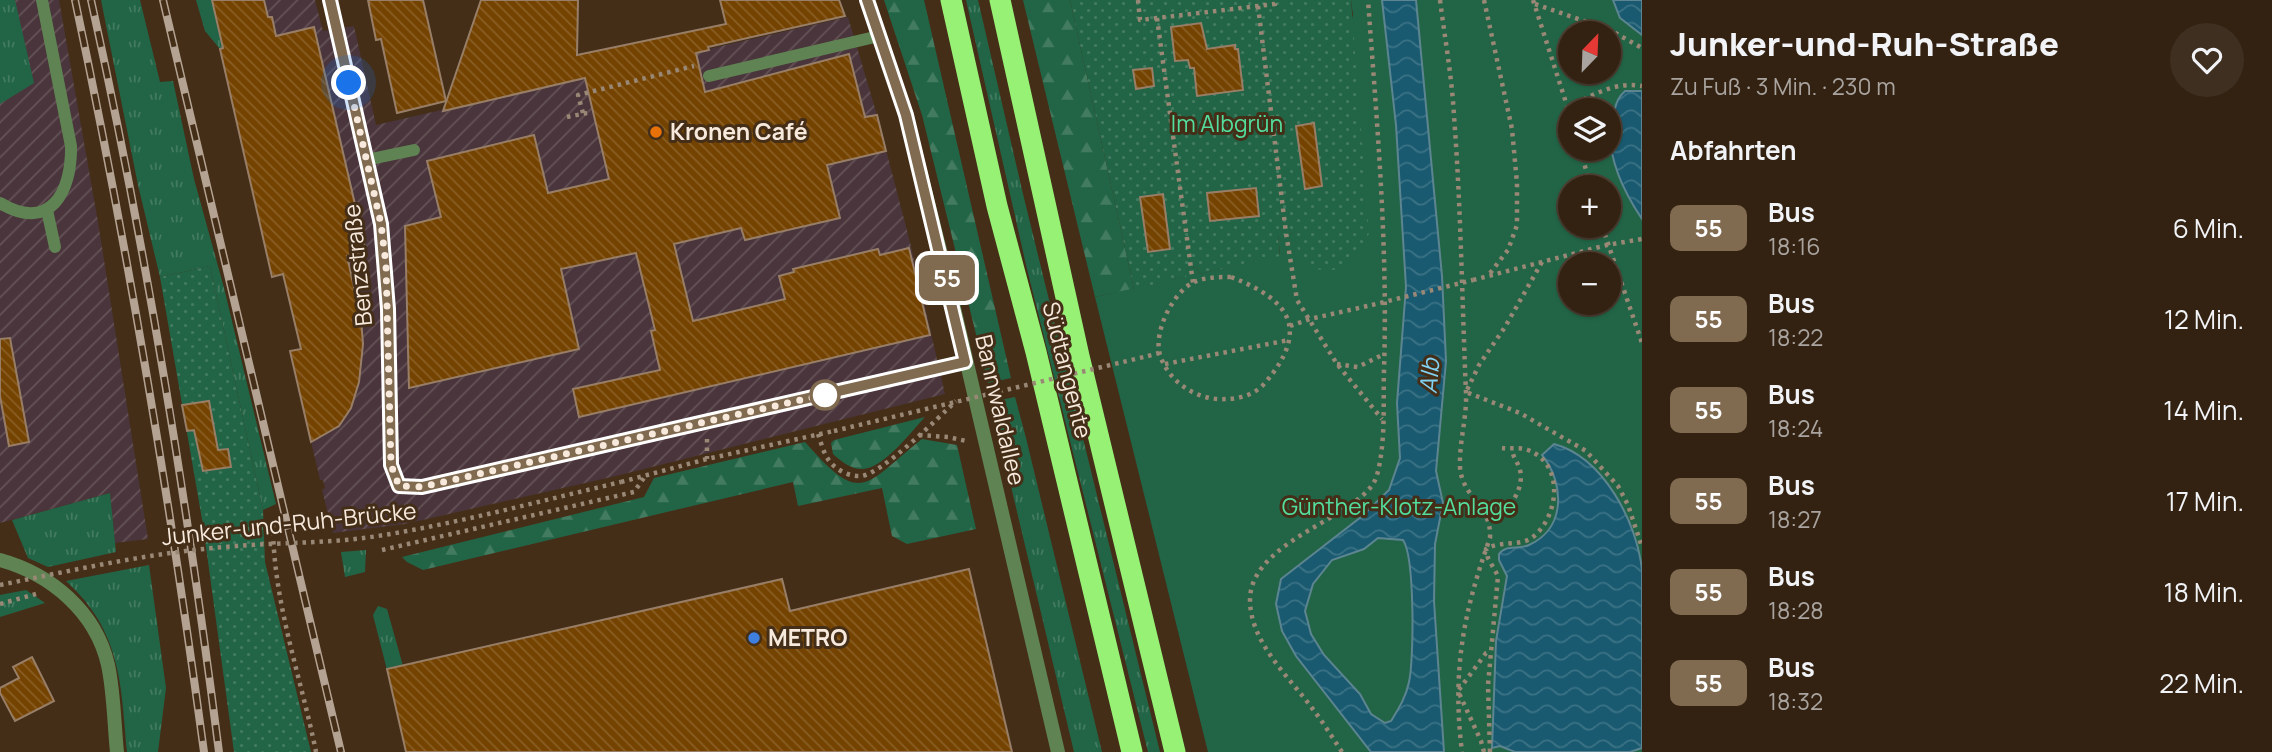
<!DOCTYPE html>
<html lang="de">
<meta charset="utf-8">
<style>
body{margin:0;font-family:Manrope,sans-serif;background:#3e2f20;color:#f1f3f6;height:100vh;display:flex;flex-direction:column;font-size:26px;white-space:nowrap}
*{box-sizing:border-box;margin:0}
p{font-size:23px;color:#a9a49f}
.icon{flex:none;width:38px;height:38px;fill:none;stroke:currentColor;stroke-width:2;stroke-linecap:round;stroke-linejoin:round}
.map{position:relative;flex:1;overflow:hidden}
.side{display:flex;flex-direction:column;background:#332212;width:630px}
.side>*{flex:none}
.badge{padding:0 14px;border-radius:10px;font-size:24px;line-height:46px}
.needle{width:46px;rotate:23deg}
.controls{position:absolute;left:1558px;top:21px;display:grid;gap:14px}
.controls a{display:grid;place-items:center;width:63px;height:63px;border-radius:50%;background:#332212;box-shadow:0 2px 5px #0004,0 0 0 2px #4e3f32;font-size:35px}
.you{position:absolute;width:35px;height:35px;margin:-18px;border:5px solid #fff;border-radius:50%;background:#1a73e8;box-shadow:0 0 0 10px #1a73e833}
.map>.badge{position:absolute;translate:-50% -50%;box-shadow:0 0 0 4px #fff}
h2{padding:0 28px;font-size:26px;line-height:63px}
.round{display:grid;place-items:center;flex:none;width:74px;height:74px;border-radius:37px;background:#3e2f20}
.summary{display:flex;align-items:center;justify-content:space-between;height:119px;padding:0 28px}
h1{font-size:33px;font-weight:800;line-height:52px}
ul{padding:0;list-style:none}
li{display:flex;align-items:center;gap:21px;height:91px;padding:0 28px}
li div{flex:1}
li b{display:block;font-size:26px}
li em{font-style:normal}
li .badge{min-width:77px;font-weight:700;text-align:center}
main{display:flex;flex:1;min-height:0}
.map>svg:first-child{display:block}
.industrial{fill:url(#industrial-furrows)}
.grass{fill:url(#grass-tufts)}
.forest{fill:url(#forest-firs)}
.park{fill:#226546;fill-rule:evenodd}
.garden{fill:url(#garden-dots)}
.water{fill:url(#water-waves);stroke:#5c8591;stroke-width:2;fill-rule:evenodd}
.building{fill:url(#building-back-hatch);stroke:#987e66;stroke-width:2}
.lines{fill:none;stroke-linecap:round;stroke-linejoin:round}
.path{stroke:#9a8876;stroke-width:4.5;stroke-dasharray:3.5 5;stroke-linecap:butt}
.lane{stroke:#5f8353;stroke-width:12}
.street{stroke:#5f8353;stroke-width:14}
.highway{stroke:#96f175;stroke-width:21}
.rail-casing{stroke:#b4a392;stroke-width:8}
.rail{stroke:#442e18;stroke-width:5;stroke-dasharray:16;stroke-linecap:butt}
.path-bridge{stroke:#9a8876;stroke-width:4.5;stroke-dasharray:3.5 5;stroke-linecap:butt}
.line-casing{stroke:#fff;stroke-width:16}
.line{stroke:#806a50;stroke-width:10}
.walk{stroke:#f7e9dc;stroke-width:7;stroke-dasharray:0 12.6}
.food-dot{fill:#e8710a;stroke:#442e18;stroke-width:2.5}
.stop-dot{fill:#fff;stroke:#806a50;stroke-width:3.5}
.shop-dot{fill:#3f7fe0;stroke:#442e18;stroke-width:2.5}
.labels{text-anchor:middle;stroke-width:6;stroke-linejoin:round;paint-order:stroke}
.park-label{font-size:23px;fill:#53de9d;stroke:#442e18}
.poi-label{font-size:23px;font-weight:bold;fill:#f7e9dc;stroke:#442e18;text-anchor:start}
.street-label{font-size:23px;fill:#f7e9dc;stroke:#442e18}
.water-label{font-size:24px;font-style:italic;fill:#82d3f3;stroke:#442e18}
</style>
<main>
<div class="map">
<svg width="1642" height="752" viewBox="0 0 1642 752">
<defs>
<pattern id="industrial-furrows" width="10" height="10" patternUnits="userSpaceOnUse" patternTransform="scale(1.75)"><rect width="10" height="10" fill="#49353b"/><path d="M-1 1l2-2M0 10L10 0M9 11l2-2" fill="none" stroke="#645257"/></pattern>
<pattern id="grass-tufts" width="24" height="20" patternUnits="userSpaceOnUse" patternTransform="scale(1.75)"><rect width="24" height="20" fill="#226546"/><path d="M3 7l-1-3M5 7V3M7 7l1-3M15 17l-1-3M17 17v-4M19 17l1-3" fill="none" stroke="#437b60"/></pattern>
<pattern id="forest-firs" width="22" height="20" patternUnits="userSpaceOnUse" patternTransform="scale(1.75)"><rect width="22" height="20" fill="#226546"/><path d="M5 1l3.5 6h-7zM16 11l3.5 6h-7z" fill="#437b60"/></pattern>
<pattern id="garden-dots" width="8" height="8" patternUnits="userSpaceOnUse" patternTransform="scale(1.75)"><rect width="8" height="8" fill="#226546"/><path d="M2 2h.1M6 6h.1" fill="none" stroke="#437b60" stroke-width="1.8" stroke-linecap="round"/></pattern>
<pattern id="water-waves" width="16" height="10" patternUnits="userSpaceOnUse" patternTransform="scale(1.75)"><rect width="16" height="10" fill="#195a71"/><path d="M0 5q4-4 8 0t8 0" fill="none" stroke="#3b7285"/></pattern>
<pattern id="building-back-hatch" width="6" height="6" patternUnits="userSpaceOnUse" patternTransform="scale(1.75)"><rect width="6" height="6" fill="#744300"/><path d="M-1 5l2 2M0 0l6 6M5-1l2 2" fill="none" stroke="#895e25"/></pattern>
</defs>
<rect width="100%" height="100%" fill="#442e18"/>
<g class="industrial">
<path d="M0 0H59L98 222 148 539 115 543 110 493 0 523Z"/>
<path d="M212 0H315L323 31 354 26 376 125 848 17 877 115 911 246 945 394 616 476 405 524 333 533 322 490 325 488 323 480H320L290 351 301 349 284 275 272 277 220 49 223 48Z"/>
</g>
<g class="grass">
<path d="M0 0H15L34 83 0 104Z"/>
<path d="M101 0H140L160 82 173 81 194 179 224 288 276 504 263 510 210 266 160 277 138 185Z"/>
<path d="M196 0H212L223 48 220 49 205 31Z"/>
<path d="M966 0H978L1023 194 1160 752H1148L1027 269Z"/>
<path d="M1015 397 1026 438 1102 752H1074L991 402Z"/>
<path d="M110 493 116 552 48 567 28 558 12 520Z"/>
<path d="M366 550 365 572 345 577 341 552Z"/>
<path d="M149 565 166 688 158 752H127C121 683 121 631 66 581Z"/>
<path d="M26 590 45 603 0 617V595Z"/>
<path d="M378 606 387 609 403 666 387 670 373 615Z"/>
</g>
<g class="forest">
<path d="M884 0H924L1011 378 988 383 922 115Z"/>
<path d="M1023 0H1070L1134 289 1095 297Z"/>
<path d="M925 417C911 432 883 469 862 469 850 469 841 461 833 454L831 443 834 440Z"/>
<path d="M922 439 957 445 976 529 907 544 892 536 882 488 798 506 793 482 423 570 407 562 402 557 644 497 654 478 805 442C862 507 863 486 922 439Z"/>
</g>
<path class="park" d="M1351 0H1642V752H1208L1095 297 1185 277 1184 269 1197 267 1199 274 1280 255 1278 235 1294 233 1353 15ZM1570 33H1608V72H1570ZM1570 110H1608V149H1570ZM1570 187H1608V226H1570ZM1570 264H1608V303H1570Z"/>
<g class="garden">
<path d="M1070 0H1351L1369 233C1358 269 1337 276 1302 266L1294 233 1278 236 1280 256 1199 274 1197 267 1185 269 1186 277 1134 289Z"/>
<path d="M210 266 263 510 265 562 311 752H234L203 525 160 277Z"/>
</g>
<g class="water">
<path d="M1382 0H1416L1442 276 1446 361 1436 471 1443 503 1435 544 1434 601 1444 752H1371L1296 656 1282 631 1276 604 1281 579 1361 517 1389 490 1400 458 1397 403 1406 287 1396 125ZM1378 538 1403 540C1415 557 1414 660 1409 682 1406 697 1399 708 1391 721L1385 723 1371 714 1360 694 1324 655 1311 634 1305 611 1313 584 1332 560 1364 549Z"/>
<path d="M1613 0H1642V35L1620 18Z"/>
<path d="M1625 91H1642V219C1622 189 1603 151 1613 115 1616 105 1617 98 1625 91Z"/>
<path d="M1554 444C1603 457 1637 522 1642 570 1642 589 1642 610 1642 629 1642 669 1642 708 1642 748L1630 752H1515L1500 746 1492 748 1496 641 1507 576 1499 560V554C1506 544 1518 550 1529 545 1567 528 1564 482 1542 455Z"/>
</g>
<g class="building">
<path d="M212 0H264L268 17H272L276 36 314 27 366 252 347 256 361 319 363 344 359 382 351 408 339 426 311 442 290 351 301 349 283 274 272 277 220 49 223 48Z"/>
<path d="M368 0H423L446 101 397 113 381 39 376 40Z"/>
<path d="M481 0H578L577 55 726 24 720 0H839L845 16 708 47 709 50 696 53 705 92 849 54 865 117 877 115 886 151 827 165 840 218 745 240 741 228 674 244 693 321 785 299 779 276 794 272 793 269 878 249 880 255 909 248 930 335 579 417 573 389 660 370 651 331 655 330 636 253 561 269 579 349 409 388 405 226 441 217 427 161 534 135 548 193 609 179 585 78 443 111Z"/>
<path d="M1201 23 1207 49 1235 45V49H1238L1243 90 1197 96 1194 68H1190L1188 60 1175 61 1171 27Z"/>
<path d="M1152 68 1154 86 1136 89 1133 70Z"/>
<path d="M1314 123 1322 186 1305 189 1296 126Z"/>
<path d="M1256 188 1259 216 1210 221 1207 193Z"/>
<path d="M1163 194 1170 249 1148 252 1140 197Z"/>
<path d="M10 338 29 442 9 446 0 396V339Z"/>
<path d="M209 401 218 450 228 449 231 467 203 471 194 430 187 431 182 405Z"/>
<path d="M969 569 1012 752H406L387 669 782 579 790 611Z"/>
<path d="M32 657 54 701 15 721 0 693V688L19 678 13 667Z"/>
</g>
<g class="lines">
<g class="path">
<path d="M1138 0 1140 20 1275 4 1274 0"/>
<path d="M1440 0C1445 39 1452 78 1454 116 1461 208 1462 301 1466 393 1467 418 1459 442 1460 467 1462 498 1492 505 1490 538 1463 613 1452 672 1462 752"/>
<path d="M1484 0 1512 129 1517 183V225L1508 250 1487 277"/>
<path d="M1533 0 1570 115"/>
<path d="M1535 4 1610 30 1642 48"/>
<path d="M1258 6 1286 233 1297 300 1337 364 1382 419"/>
<path d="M1157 18 1193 283"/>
<path d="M1568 107C1592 96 1614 81 1642 86"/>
<path d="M583 113 578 95 694 66"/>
<path d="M567 117 592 112"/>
<path d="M1580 149 1591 187"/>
<path d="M1602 226 1642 343"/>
<path d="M1542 262 1505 327 1479 365 1466 392 1520 413 1586 451 1618 486 1628 505 1642 547"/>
<path d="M1231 277C1291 300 1310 330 1265 383 1256 394 1239 399 1226 399 1198 401 1169 383 1160 355 1153 332 1173 292 1194 282 1206 277 1219 277 1231 277Z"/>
<path d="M1473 280 1607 245 1642 239"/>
<path d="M1290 326 1310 319 1372 305"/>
<path d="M1148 356 1159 353"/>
<path d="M1165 364 1289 340"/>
<path d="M1337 364 1358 367 1384 354"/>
<path d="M818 434C821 442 823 452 828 459 834 469 849 477 861 476 882 474 939 417 956 401"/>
<path d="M919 435 948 437 966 441"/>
<path d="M707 439V459"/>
<path d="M621 482 707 459 834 431"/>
<path d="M1490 520C1507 514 1525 490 1520 470 1519 465 1515 460 1513 454L1515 450"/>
<path d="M273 524C273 602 301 677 316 752"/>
<path d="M382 550 634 492 646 475"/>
<path d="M0 604 36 594"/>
<path d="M1342 752C1332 737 1323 722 1312 708 1289 677 1250 642 1250 600 1250 554 1316 529 1349 506 1360 498 1373 489 1377 475 1386 442 1383 404 1384 370 1388 246 1377 123 1368 0"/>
<path d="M1484 752 1481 741 1458 691 1486 653 1491 651"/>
<path d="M1490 752 1488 685 1498 576 1488 558 1486 549C1501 540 1520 547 1533 537 1559 516 1565 464 1528 450 1520 447 1511 449 1502 448"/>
</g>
<g class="lane">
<path d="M709 76 879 36"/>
<path d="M366 160 414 150"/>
<path d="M0 203C50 233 72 192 71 146L42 0"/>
<path d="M47 210 55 247"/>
</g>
<g class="street">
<path d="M330 0 381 224 388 309 392 465 399 486 422 487 965 362"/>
<path d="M867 0 906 115 947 278 1058 752"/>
<path d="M0 560C51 574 96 612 108 665 114 693 114 723 117 752"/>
</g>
<g class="highway">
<path d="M951 0 997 206 1036 352 1132 752"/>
<path d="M1000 0 1079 356 1175 752"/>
</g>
<defs>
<g id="rail">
<path d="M75 0C128 249 170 500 204 752"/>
<path d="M91 0C146 248 187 500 219 752"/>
<path d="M163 0 341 752"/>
</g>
</defs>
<use href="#rail" class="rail-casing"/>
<use href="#rail" class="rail"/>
<g class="path-bridge">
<path d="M1372 305 1473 280"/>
<path d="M834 431 1148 356"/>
<path d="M0 585C74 570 149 553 225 547 276 542 327 544 378 536 460 523 540 501 621 482"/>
</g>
</g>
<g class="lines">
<defs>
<path id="line" d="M330 0 381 224 388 309 391 465 399 486 422 487 965 362 906 115 867 0"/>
</defs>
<use href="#line" class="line-casing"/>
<use href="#line" class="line"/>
<path class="walk" d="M349 83 381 224 386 265 391 465 399 486 422 487 827 394 825 395"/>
</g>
<circle class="food-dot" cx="656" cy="132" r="7"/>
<circle class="stop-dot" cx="825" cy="395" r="14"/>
<circle class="shop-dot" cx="754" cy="638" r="7"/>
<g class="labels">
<g class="park-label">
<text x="1227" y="132">Im Albgrün</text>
<text x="1399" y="515">Günther-Klotz-Anlage</text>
</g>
<g class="poi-label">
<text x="670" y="140">Kronen Café</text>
<text x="768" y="646">METRO</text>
</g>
<g class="street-label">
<text transform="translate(358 265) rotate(-96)" y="8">Benzstraße</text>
<text transform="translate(1067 370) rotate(76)" y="8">Südtangente</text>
<text transform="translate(1000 410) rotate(77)" y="8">Bannwaldallee</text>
<text transform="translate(289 524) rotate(-6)" y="8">Junker-und-Ruh-Brücke</text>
</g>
<g class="water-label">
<text transform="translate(1430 376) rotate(-85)" y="8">Alb</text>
</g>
</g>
</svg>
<div class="controls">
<a><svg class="needle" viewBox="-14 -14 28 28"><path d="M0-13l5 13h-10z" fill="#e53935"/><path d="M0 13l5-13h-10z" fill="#a9a49f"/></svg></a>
<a><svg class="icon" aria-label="layers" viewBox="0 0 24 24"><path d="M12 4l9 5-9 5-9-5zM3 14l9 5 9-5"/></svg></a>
<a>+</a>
<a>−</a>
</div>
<div class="you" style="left:349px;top:83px"></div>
<b class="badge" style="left:947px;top:278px;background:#806a50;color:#fff">55</b>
</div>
<section class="side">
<div class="summary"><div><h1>Junker-und-Ruh-Straße</h1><p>Zu Fuß · 3 Min. · 230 m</p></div><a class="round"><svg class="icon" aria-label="heart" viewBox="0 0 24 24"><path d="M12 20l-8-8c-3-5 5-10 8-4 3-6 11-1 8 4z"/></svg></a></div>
<h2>Abfahrten</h2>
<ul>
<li><span class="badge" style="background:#806a50;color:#fff">55</span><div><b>Bus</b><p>18:16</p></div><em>6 Min.</em></li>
<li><span class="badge" style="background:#806a50;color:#fff">55</span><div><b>Bus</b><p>18:22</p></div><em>12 Min.</em></li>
<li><span class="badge" style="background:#806a50;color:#fff">55</span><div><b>Bus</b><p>18:24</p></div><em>14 Min.</em></li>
<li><span class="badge" style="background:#806a50;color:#fff">55</span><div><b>Bus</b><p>18:27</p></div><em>17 Min.</em></li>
<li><span class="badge" style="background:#806a50;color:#fff">55</span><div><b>Bus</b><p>18:28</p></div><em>18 Min.</em></li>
<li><span class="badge" style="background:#806a50;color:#fff">55</span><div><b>Bus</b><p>18:32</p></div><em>22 Min.</em></li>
</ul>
</section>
</main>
